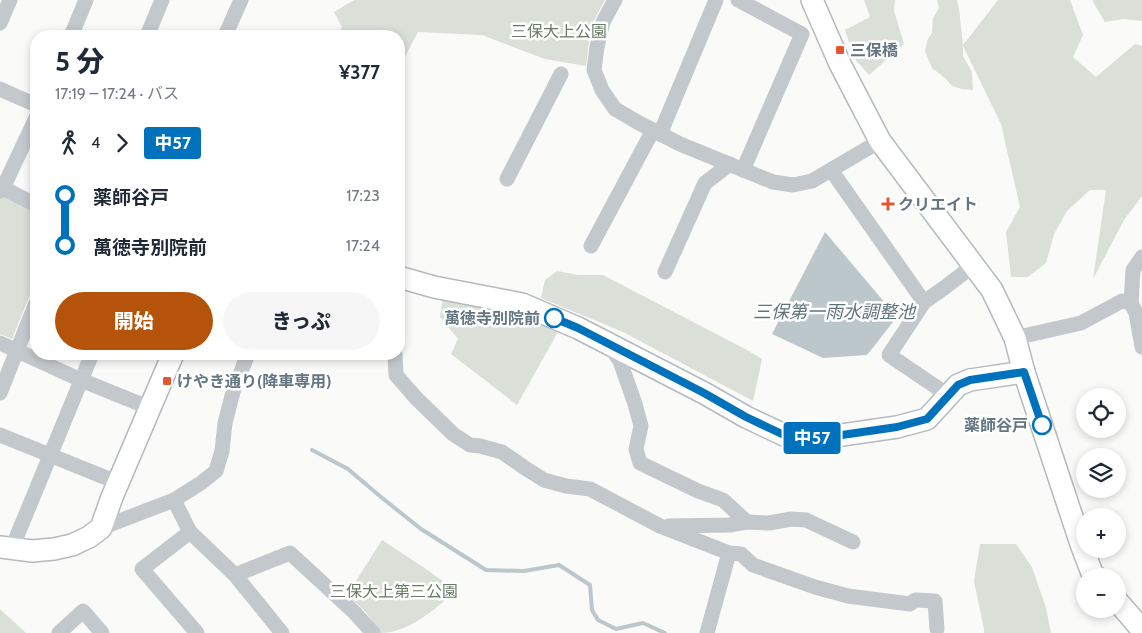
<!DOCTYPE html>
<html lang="ja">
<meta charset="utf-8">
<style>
body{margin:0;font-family:Cabin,"Noto Sans JP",sans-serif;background:#f6f6f7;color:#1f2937;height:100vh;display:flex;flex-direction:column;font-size:19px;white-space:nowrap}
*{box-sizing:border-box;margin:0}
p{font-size:16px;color:#747a83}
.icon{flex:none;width:28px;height:28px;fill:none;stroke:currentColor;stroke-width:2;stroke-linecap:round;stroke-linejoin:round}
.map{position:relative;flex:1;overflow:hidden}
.side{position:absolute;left:30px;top:30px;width:375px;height:330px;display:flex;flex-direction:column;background:#fff;border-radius:20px;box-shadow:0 2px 8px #0003}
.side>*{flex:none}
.badge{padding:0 10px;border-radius:4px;font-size:18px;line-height:32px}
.tools{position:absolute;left:1076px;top:388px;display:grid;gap:10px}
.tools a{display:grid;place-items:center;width:50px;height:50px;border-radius:50%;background:#fff;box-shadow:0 2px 8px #0003;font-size:25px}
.map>.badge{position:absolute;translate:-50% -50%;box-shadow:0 0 0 2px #fff}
.legs{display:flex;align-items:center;gap:8px;height:55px;padding:0 25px;font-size:16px}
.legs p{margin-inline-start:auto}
.overview{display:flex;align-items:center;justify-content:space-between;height:85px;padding:0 25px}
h1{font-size:28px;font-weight:800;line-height:38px}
.primary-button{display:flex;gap:10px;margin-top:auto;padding:10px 25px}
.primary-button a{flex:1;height:58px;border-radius:30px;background:#b45309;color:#fff;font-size:20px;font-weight:800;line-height:58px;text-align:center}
.primary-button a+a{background:#f6f6f7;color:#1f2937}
ul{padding:0 25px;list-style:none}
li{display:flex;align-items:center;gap:18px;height:50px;font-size:19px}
li i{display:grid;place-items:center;width:8px;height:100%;margin:0 6px;background:currentColor}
li i::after{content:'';width:12px;height:12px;margin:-6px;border:4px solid;border-radius:50%;background:#fff}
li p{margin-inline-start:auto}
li:first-child i{background:linear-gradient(#0000 50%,currentColor 0)}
li:last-child i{background:linear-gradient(currentColor 50%,#0000 0)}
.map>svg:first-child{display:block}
.green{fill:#dadfd7}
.water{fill:#bbc7cb}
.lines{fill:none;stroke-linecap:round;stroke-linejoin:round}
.stream{stroke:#bbc7cb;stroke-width:4}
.secondary-casing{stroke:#b3babf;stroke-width:24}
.street{stroke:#c3c8cc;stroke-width:15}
.secondary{stroke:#fff;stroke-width:21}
.line-1-casing{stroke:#fff;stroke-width:11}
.line-1{stroke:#0072bc;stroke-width:8}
.poi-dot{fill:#e4572e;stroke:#fff;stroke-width:2}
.stop-1-dot{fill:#fff;stroke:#0072bc;stroke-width:2.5}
.labels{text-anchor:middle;stroke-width:5;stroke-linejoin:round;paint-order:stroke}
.park-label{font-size:16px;fill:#687a64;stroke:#fff}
.poi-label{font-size:16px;font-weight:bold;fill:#657683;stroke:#fff;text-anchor:start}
.stop-label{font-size:16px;font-weight:bold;fill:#657683;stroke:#fff;text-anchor:end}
.water-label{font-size:18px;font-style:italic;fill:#60757c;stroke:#fff}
</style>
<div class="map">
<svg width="1142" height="633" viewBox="0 0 1142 633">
<rect width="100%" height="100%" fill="#fafaf8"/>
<g class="green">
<path d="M354 0H605L591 26 586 66 545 59 482 35 418 32 399 68V36H338L342 27 334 12Z"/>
<path d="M864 0H895L894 11 904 44 869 75 854 58 845 30 870 17Z"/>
<path d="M937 0H957L959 9 963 45 998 0H1070L1083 35 1073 57 1096 77 1135 44 1142 46V196L1124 220 1093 279 1106 190H1090L1067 211 1054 234 1046 263 1028 277H1011L1006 232 1020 207 1001 124 963 46V56L972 72 973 90 962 89 952 86 946 79 932 68 925 51 928 39 932 33 933 18 939 8Z"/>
<path d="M1092 0H1142V21L1123 19 1105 22Z"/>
<path d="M3 195 36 210V280L12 339 0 334V198Z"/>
<path d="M557 271 578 275H603L747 350 762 359 753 401 623 332 541 298 545 280Z"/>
<path d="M443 298 528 313 558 332 517 405 451 354 458 339 440 317Z"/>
<path d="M382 540 426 569 456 591C435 609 409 633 380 633L366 612 347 595Z"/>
<path d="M980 544H1016L1032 567 1046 608 1051 633H984V629L974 581Z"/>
<path d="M0 609 26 633H0Z"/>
</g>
<path class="water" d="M825 232 897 317 867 355 823 358 772 334Z"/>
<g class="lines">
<path class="stream" d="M312 450 348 469 381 497 421 529 486 570 524 571 559 565 590 585 592 610 598 620 616 629 643 623 665 633"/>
<defs>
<g id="secondary">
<path d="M812 0 840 64 880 141 992 290 1015 338 1024 372 1081 544 1092 573 1095 576"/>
<path d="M399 277 434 287 522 304 578 328 704 393 746 417 784 435 805 438 835 436 897 427 927 419 958 385 970 380 1024 372"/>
<path d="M0 547 32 551 54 549 72 545 89 537 101 528 112 497 173 354"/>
<path d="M1118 602 1142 630"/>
</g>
</defs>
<use href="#secondary" class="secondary-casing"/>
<g class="street">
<path d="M615 0 603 22 597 47 594 70 602 90 615 109 639 123 680 144 773 182 793 185 812 181 880 141"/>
<path d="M738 0 802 34 743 170"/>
<path d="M0 23 10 0"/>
<path d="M71 36 86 0"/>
<path d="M147 36 162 0"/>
<path d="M225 36 241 0"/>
<path d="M0 89 36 105"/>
<path d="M660 134 716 0"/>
<path d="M831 170 924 302"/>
<path d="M507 179 561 74"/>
<path d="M3 188 36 205"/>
<path d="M0 191 3 188 36 118"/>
<path d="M591 246 653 130"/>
<path d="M665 272 705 183 730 164"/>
<path d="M1131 303 1133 270 1142 257"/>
<path d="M1015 338 1081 323 1122 301 1131 303 1136 313 1142 347"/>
<path d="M0 343 81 380 150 408"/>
<path d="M610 346 620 361 635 404 641 426 636 449 640 463 698 491 723 500 747 522"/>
<path d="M395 354 396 375 416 398 453 434 470 445 480 446 502 452 525 468 544 480 566 486 590 489 660 526 729 553 741 554 753 565 815 587 848 596 910 604 915 600 935 601 937 629"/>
<path d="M0 393 36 303"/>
<path d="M948 395 889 355 924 302 944 288 974 265"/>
<path d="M0 435 119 483"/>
<path d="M174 500 190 532 235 575 282 633"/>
<path d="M669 526 729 525 747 522 769 523 791 519 806 520 853 542"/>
<path d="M101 528 174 500 201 483 216 471 222 451 225 423 233 392 248 354"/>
<path d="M190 532 142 569 197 633"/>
<path d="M12 548 92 354"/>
<path d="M235 575 290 553 355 613 373 633"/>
<path d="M59 633 83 611 102 633"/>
<path d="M707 633 729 553"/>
</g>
<use href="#secondary" class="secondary"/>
</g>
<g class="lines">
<defs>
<path id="line-1" d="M554 318 578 328 704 393 746 417 784 435 805 438 835 436 897 427 927 419 958 385 970 380 1024 372 1042 425"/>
</defs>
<use href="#line-1" class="line-1-casing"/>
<use href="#line-1" class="line-1"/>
</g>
<g class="poi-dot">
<rect x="835" y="45" width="10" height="10" rx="2.5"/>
<path d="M885.5 196.5h5v5h5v5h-5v5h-5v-5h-5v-5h5z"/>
<rect x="162" y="376" width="10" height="10" rx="2.5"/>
</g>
<g class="stop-1-dot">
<circle cx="554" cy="318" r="9"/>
<circle cx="1042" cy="425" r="9"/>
</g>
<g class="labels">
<g class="park-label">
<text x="559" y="37">三保大上公園</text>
<text x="394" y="597">三保大上第三公園</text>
</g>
<g class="poi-label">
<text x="850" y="56">三保橋</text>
<text x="898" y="210">クリエイト</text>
<text x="177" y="387">けやき通り(降車専用)</text>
</g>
<g class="stop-label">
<text x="540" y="324">萬徳寺別院前</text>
<text x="1028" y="431">薬師谷戸</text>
</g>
<g class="water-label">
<text x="834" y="318">三保第一雨水調整池</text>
</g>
</g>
</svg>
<div class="tools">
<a><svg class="icon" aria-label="locate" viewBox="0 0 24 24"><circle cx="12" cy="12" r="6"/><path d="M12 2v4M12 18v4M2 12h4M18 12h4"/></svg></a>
<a><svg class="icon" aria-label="layers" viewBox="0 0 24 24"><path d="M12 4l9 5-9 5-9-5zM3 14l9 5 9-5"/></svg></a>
<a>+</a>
<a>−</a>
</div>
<b class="badge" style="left:812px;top:438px;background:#0072bc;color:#fff">中57</b>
<section class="side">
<div class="overview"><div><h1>5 分</h1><p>17:19 – 17:24 · バス</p></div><b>¥377</b></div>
<div class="legs"><svg class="icon" aria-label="walk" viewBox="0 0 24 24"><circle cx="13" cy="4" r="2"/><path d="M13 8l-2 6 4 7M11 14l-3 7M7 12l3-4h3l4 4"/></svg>4<svg class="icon" aria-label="forward" viewBox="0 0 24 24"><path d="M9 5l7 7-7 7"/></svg><b class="badge" style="background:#0072bc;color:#fff">中57</b></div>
<ul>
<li><i style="color:#0072bc"></i><b>薬師谷戸</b><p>17:23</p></li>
<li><i style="color:#0072bc"></i><b>萬徳寺別院前</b><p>17:24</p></li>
</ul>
<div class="primary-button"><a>開始</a><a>きっぷ</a></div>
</section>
</div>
